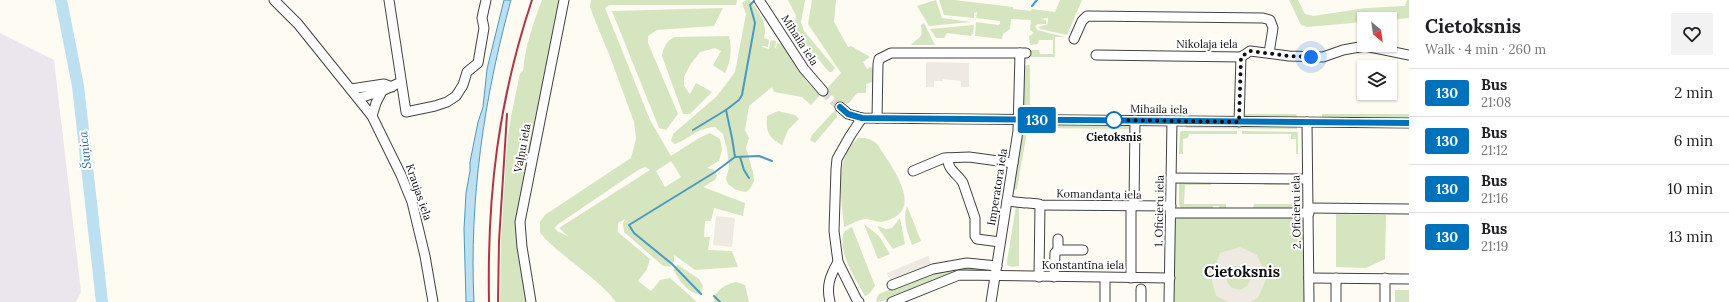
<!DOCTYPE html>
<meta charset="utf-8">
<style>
body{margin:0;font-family:Lora,serif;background:#f2f2f2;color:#202124;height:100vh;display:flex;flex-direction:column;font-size:15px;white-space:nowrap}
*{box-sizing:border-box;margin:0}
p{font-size:13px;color:#757577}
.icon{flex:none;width:22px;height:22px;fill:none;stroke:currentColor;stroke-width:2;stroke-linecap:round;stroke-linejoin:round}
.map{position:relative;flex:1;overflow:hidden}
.details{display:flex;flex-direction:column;background:#fff;width:320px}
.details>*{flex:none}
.badge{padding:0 8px;border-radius:3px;font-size:14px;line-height:26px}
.needle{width:26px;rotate:151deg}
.fabs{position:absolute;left:1357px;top:12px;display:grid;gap:8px}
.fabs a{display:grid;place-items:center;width:40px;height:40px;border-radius:0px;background:#fff;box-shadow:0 1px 3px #0004;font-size:20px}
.you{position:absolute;width:20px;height:20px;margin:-10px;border:3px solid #fff;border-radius:50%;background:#1a73e8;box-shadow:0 0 0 6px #1a73e833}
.map>.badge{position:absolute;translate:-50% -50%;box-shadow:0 0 0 2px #fff}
.round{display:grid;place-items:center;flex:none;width:42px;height:42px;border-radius:0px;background:#f2f2f2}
.summary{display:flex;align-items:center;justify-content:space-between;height:68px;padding:0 16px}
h1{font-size:19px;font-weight:700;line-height:30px}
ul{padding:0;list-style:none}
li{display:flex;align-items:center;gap:12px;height:48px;padding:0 16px;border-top:1px solid #e0e0e0}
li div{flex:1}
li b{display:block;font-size:15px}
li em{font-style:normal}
li .badge{min-width:44px;font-weight:700;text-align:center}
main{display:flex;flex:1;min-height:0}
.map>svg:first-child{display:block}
.industrial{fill:#ebe5ed}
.green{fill:#d5e5bf;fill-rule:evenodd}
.plaza{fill:#eeeae1;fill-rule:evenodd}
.water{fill:#bde0f0;stroke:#4c99be}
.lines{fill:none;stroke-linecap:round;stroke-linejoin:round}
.stream{stroke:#4c99be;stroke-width:2}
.river{stroke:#bde0f0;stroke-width:12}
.minor-tunnel{stroke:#dad8d1;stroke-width:9;stroke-dasharray:9 4.5;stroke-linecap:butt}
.minor-casing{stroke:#424242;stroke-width:11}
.minor{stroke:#fff;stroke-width:9}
.rail{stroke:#b03644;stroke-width:2}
.line-casing{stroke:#fff;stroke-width:9}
.line{stroke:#0072bc;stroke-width:6}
.walk{stroke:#0f0f0f;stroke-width:4;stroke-dasharray:0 7.2}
.stop-dot{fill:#fff;stroke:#0072bc;stroke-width:2}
.labels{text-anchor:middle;stroke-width:4;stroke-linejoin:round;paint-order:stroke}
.street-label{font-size:11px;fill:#0f0f0f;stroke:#fff}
.stop-label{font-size:11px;font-weight:bold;fill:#0f0f0f;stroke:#fff}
.water-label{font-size:12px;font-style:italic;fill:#266b94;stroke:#fff}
.district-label{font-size:15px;font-weight:bold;fill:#0f0f0f;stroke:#fff}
</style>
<main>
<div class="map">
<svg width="1409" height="302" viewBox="0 0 1409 302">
<rect width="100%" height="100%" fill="#fefbf3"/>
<path class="industrial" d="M0 33 54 60 81 292 76 302H0Z"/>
<g class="green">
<path d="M542 0H561L550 45 518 211 527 302H500L501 241 507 145 510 122 520 73 523 71C525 47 533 24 542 0Z"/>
<path d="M591 0H737L736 5H609L605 8 650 120 671 156 699 138 710 133 720 139 722 150 719 161 707 168 713 169 717 175 715 180 703 187 745 203 743 216 714 208 711 221H705L704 237H710L708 250 732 251 738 267 695 270 674 255V261L670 267 663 266 624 232 623 224 625 219 618 223V232L650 259 647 269 638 281 651 291 660 280 670 278 697 302H616C595 275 563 259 540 233V222L545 215 631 158 636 139 634 122 609 54 596 23 590 7ZM671 161 681 177 665 187 656 171ZM645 167 650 170 559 228 569 237 557 231 555 228 557 225 638 170Z"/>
<path d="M746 0H750C759 12 768 23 764 38L769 40 768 47 762 46V47L769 49 771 40 776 41 775 48 781 49 776 48 777 43 782 44 806 81 820 95 811 105 802 97 774 92 772 87 749 106 745 130 749 138 746 148 753 172 754 181 750 189 746 192 736 190 728 184 726 179 729 167 727 149 723 134 715 127C699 127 689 139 675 144L671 141 673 134 717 96 735 72 746 14 742 3Z"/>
<path d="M788 0H805L801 22 804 31 835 68 832 72H829L804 42 794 27 796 16Z"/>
<path d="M812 0H836L834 22 848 47 851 46 870 57 863 62 867 69 871 67 873 68V82L866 84V93H857L849 103H845L842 104 826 90 841 73 808 24Z"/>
<path d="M936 0 942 18 971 22 929 26 917 6Z"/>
<path d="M939 0H954L1013 7V9L1031 11 1032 9 1055 12 1060 0H1082L1067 35 1040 29 1039 27 1048 24V18L1040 19 1046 20V24H1038L1035 26 1037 30 1065 37H1055V57H1030V50H1039L1040 54H1053V40H1039L1038 44 1030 45 1029 36 1034 33 1030 30 1031 20 1011 19 1010 29 1003 34 1002 39 975 36 976 22 998 25 1000 24V21L976 18 977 12 974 13V18L944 15Z"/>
<path d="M1289 0H1298L1305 14 1313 16 1366 8 1405 6 1407 0H1409V18L1390 20 1364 19V22L1307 27 1301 25Z"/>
<path d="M723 8 714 26 657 30 648 36V43L678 114 666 130 659 128 612 11Z"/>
<path d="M924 23 935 45H911C919 36 923 40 921 25Z"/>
<path d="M974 25 973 33 971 36 947 33 944 38H936L930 29Z"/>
<path d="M729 36C732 50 731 60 725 73L713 65 721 51 715 48 700 52 690 65 684 77V86L690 94 696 83 712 92 690 114H683L662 56C663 48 667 40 675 37Z"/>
<path d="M1027 65H1030V109H1023V70L1024 67Z"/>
<path d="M836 109 837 117 815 143 810 140 812 135Z"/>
<path d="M778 111 795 115 799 119 788 130 782 145C768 137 766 132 767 116Z"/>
<path d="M1243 114H1296L1298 118H1245Z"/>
<path d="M1322 114H1409V119L1322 118Z"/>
<path d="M1032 124H1127L1132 129 1034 128Z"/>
<path d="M1185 125 1297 127V129L1186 128Z"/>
<path d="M1182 131H1237V134H1189L1188 138 1183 139V154H1179L1180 132Z"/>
<path d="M1242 131 1298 132V154H1296V139H1291V134H1242Z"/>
<path d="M1021 133 1025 134 1026 137 1017 189 1015 190H1013Z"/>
<path d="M858 138C866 137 873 140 878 145 891 166 927 211 885 221 878 223 873 220 867 219 861 218 850 225 844 227 842 198 833 159 858 138Z"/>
<path d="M1179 181H1211V185H1185L1184 204H1226V208H1219V206H1213V208H1181L1179 205Z"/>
<path d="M1264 181 1298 182V208H1253L1254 204H1294V185H1264Z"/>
<path d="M907 206 921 241 912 245C908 234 902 218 907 206Z"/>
<path d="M1016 206H1019V266L1012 267 1007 265V262Z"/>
<path d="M1336 214 1386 215 1385 259 1366 268 1336 267Z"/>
<path d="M1178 217 1300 218 1304 219 1307 302H1173L1174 221Z"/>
<path d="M900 218 905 244 893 249 878 228V226L886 229 892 228Z"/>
<path d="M864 224 879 236 890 254 878 259Z"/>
<path d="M852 227 875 286 869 294 865 296C856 280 839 254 843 236 843 231 848 229 852 227Z"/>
<path d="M678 265 699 279 703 286 701 294C687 294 680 280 673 270Z"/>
<path d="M977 266 979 270 973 272 956 273 883 301 877 302 876 299 879 294 934 271Z"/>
<path d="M736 282 745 285 749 302H714V296C720 288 726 284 736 282Z"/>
<rect x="1395" y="290" width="14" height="12"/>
</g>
<g class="plaza">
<path d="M926 62 969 63V87H961V81L943 79V81H934V87H926Z"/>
<path d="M716 216 735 218 732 247 713 245Z"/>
<path d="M1240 247 1257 255 1267 277 1258 298 1250 302H1229L1216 296 1211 277 1220 253ZM1235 266H1239L1246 268 1250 275 1251 279 1247 286 1240 290 1232 288 1227 282V274L1231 268Z"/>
<path d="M928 256 934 271 893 288 887 273Z"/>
</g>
<path class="water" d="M504 0H511C484 98 469 200 474 302H466L464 229 466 193 470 171V162L478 122 483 107 487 69Z"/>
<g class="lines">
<g class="stream">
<path d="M1032 6 1037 0"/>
<path d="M693 130 726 110"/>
<path d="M735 157 759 156 772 161"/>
<path d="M740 157 744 170 749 178"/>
<path d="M701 294 672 264 634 233 629 225 715 172 735 157 732 138 726 110 739 100 742 95 755 23 750 5 755 0"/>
<path d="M714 296 720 302"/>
</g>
<path class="river" d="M61 0 78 86 102 302"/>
<path class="minor-tunnel" d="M823 91 840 107"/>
<defs>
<g id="minor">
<path d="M274 0 298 24 372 116 401 175 412 202 425 256 433 302"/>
<path d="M389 0 406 112 435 106 447 102 456 96 463 85 467 72 478 63 484 28 482 18 486 0"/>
<path d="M759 0 804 69 823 91"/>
<path d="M1074 39 1082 21 1087 16 1263 18 1270 20 1273 28 1269 53"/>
<path d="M1096 55 1241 57 1250 51 1289 56 1323 57 1343 50 1365 46 1409 55"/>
<path d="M351 89 384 84 392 87"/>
<path d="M359 98 382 91 401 82"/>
<path d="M840 107 848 114 862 118 1409 123"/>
<path d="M372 116 376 103 382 91"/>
<path d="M877 118 878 64 879 59 891 53H1026"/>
<path d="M1239 122 1241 57"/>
<path d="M1307 122 1309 302"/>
<path d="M948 158C947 170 958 174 963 183L975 218V236L977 239 1000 242"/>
<path d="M913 171 944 158 969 157 1013 163"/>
<path d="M1171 178 1307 179"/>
<path d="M1007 201 1025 203"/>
<path d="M1028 203 1039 204 1040 205 1171 206"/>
<path d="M1134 206 1135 120"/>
<path d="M1308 208 1409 209"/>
<path d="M1170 213H1309"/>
<path d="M1058 250V239"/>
<path d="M1039 277 1040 205"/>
<path d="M1054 277 1055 253 1058 250H1083"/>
<path d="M1131 278V206"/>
<path d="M1309 278 1409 279"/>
<path d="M1385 278V302"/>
<path d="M892 285 933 269 967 263 997 266"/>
<path d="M531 302 522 247 520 222 564 0"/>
<path d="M830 302C826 286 830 276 838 262"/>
<path d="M859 302 857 300 838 262 834 231 836 169 837 159 850 136 862 118"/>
<path d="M892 302 959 275 1170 278"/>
<path d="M991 302 1018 131 1020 53"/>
<path d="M1105 302V278"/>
<path d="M1141 302V289"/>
<path d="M1169 302 1172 121"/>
<path d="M1336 302V278"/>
</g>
</defs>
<use href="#minor" class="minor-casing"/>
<use href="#minor" class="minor"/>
<g class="rail">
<path d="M489 302C487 195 498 102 532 0"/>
<path d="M498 302 499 241 507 114"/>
</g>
</g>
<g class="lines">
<defs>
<path id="line" d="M840 107 848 114 862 118 1409 123"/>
</defs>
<use href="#line" class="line-casing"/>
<use href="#line" class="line"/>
<path class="walk" d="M1114 120 1239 122 1241 57 1250 51 1289 56 1311 57"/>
</g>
<circle class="stop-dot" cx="1114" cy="120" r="8"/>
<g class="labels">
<g class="street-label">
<text transform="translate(800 40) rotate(57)" y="4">Mihaila iela</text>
<text x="1207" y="48">Nikolaja iela</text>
<text transform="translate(1159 109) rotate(1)" y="4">Mihaila iela</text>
<text transform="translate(522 148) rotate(-79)" y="4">Vaļņu iela</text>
<text transform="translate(997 187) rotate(-81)" y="4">Imperatora iela</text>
<text transform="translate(419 192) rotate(71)" y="4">Kraujas iela</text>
<text transform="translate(1099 194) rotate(1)" y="4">Komandanta iela</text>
<text transform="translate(1159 211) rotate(-89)" y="4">1. Oficieru iela</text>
<text transform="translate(1296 212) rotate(-91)" y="4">2. Oficieru iela</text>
<text x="1083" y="269">Konstantīna iela</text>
</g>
<g class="stop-label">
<text x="1114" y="141">Cietoksnis</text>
</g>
<g class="water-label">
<text transform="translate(85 150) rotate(-96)" y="4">Šuņica</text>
</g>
<g class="district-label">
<text x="1242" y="277">Cietoksnis</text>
</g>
</g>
</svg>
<div class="fabs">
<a><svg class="needle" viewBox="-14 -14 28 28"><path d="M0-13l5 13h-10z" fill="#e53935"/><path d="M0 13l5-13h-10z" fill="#757577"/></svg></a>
<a><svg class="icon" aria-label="layers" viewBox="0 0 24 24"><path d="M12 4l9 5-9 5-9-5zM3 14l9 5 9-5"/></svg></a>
</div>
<div class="you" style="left:1311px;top:57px"></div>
<b class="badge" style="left:1037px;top:120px;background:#0072bc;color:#fff">130</b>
</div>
<section class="details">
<div class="summary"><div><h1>Cietoksnis</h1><p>Walk · 4 min · 260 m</p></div><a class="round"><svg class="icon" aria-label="heart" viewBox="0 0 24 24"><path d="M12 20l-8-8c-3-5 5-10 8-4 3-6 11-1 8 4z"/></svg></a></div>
<ul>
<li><span class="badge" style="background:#0072bc;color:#fff">130</span><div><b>Bus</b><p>21:08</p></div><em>2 min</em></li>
<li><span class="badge" style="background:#0072bc;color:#fff">130</span><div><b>Bus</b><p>21:12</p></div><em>6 min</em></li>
<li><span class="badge" style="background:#0072bc;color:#fff">130</span><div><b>Bus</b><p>21:16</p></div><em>10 min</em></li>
<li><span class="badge" style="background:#0072bc;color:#fff">130</span><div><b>Bus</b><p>21:19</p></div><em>13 min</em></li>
</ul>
</section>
</main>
